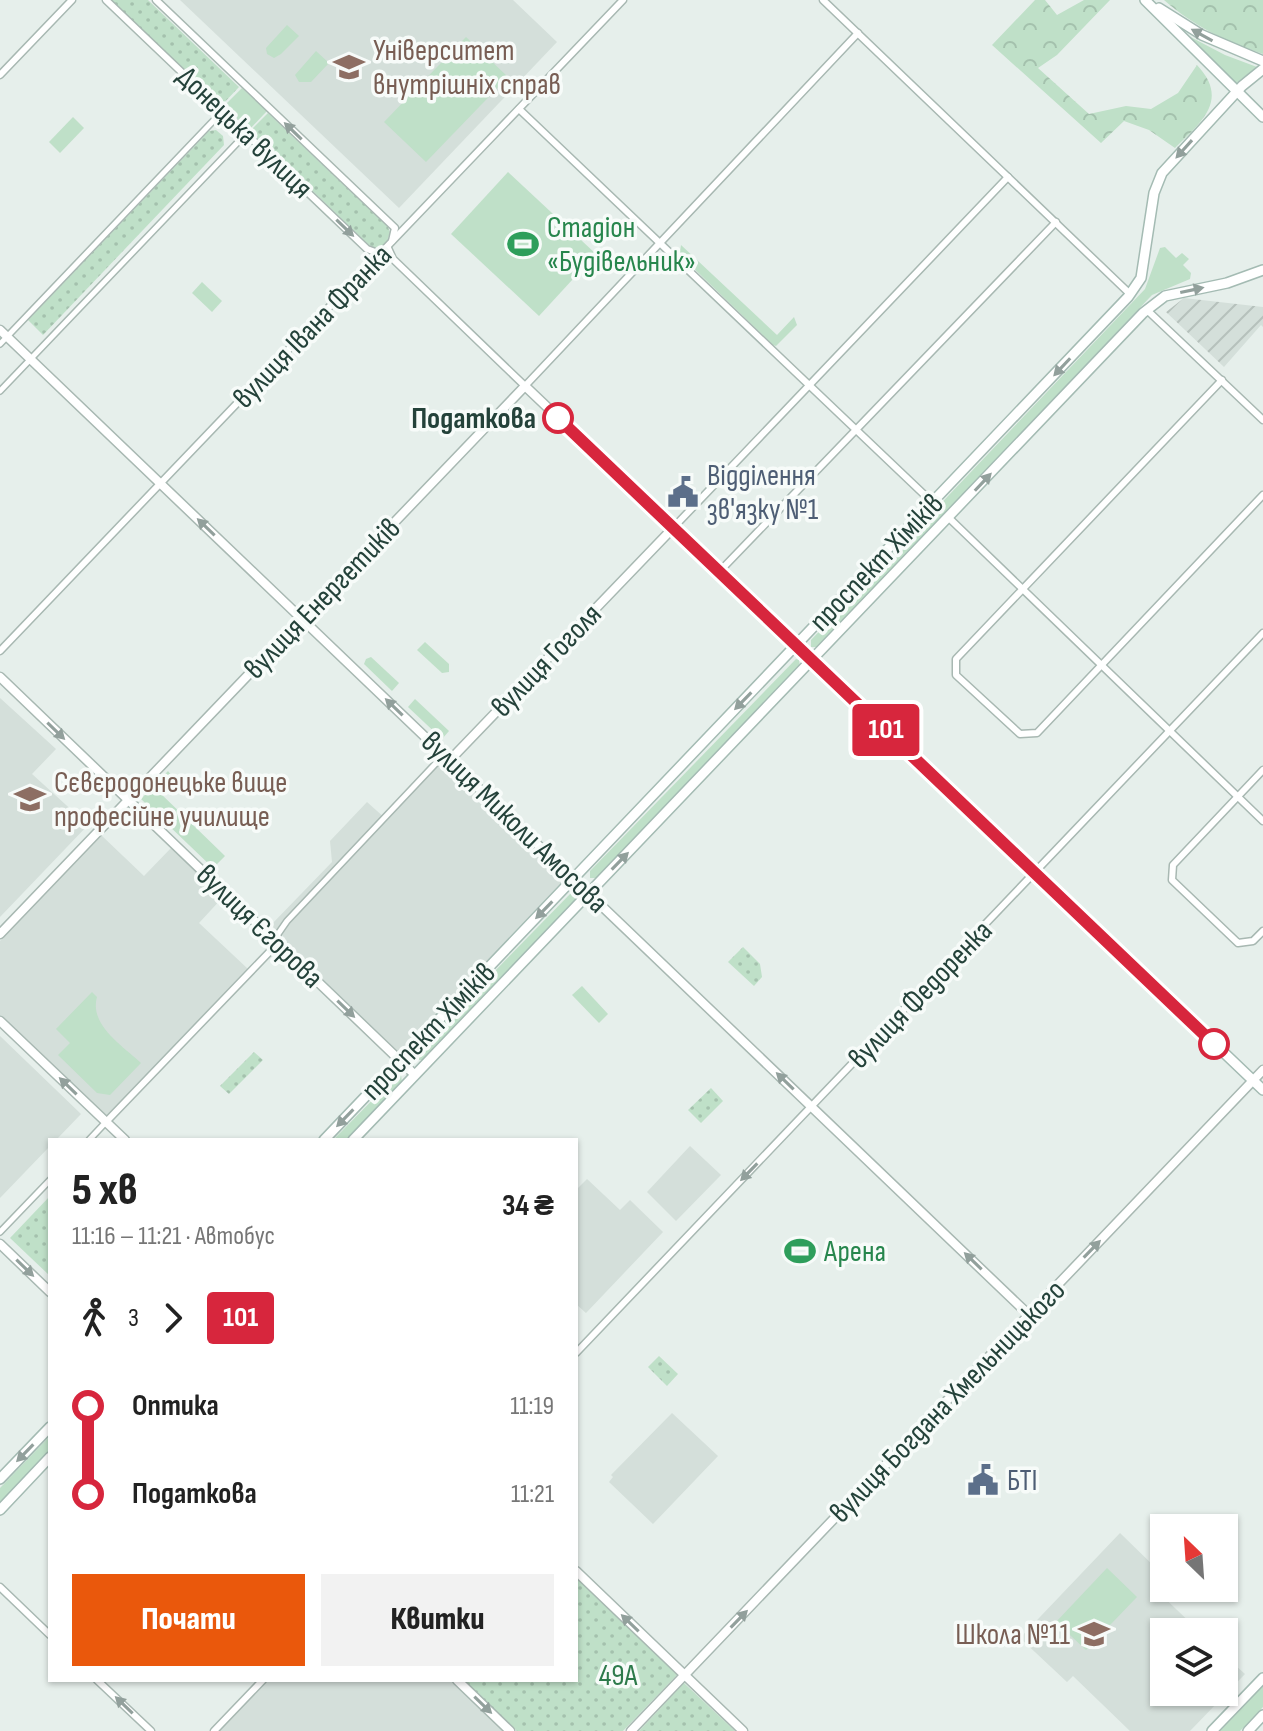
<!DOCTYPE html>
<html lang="uk">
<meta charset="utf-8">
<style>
body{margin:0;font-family:"Sofia Sans Condensed",sans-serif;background:#f2f2f2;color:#222;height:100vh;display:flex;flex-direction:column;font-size:30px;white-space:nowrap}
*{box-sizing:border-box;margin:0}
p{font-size:26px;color:#767676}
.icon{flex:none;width:44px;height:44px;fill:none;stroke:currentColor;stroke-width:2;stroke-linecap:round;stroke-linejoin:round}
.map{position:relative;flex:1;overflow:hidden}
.side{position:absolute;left:48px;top:1138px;width:530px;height:544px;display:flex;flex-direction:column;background:#fff;border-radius:0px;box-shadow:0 2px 6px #0004}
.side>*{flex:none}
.badge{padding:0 16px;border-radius:6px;font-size:28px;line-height:52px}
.needle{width:52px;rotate:335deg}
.buttons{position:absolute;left:1150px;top:1514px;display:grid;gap:16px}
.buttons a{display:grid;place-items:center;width:88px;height:88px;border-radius:0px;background:#fff;box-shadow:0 2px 6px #0004;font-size:40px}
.map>.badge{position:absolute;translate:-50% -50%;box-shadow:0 0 0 4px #fff}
.legs{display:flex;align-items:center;gap:12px;height:88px;padding:0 24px;font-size:26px}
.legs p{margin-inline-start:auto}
.headline{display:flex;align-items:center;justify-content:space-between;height:136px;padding:0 24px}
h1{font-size:44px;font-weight:800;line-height:60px}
.cta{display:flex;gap:16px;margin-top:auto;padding:16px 24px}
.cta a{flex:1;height:92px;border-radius:0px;background:#ea580c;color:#fff;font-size:32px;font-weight:800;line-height:92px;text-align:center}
.cta a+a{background:#f2f2f2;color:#222}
ul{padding:0 24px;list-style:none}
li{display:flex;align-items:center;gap:28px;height:88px;font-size:30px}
li i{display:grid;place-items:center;width:12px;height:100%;margin:0 10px;background:currentColor}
li i::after{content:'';width:20px;height:20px;margin:-10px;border:6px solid;border-radius:50%;background:#fff}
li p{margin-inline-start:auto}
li:first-child i{background:linear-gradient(#0000 50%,currentColor 0)}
li:last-child i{background:linear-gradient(currentColor 50%,#0000 0)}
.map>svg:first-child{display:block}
.built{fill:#d4dfda}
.industrial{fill:url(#industrial-furrows)}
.grass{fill:#bfe0c8}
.forest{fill:url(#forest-crowns)}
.park{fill:url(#park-dots)}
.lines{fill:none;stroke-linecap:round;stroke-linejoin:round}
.pedestrian-casing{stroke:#a8b8b2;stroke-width:8}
.minor-casing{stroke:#a8b8b2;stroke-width:9}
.tertiary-casing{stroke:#a8b8b2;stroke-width:11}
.secondary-casing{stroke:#a4bbb3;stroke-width:12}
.pedestrian{stroke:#fff;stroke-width:5}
.minor{stroke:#fff;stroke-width:6}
.tertiary{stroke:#fff;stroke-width:8}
.secondary{stroke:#fff;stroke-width:9}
.oneway{fill:#92a09c}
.line-1-casing{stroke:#fff;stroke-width:18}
.line-1{stroke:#d7263d;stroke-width:12}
.stop-1-dot{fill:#fff;stroke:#d7263d;stroke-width:4}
.labels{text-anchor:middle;stroke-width:7;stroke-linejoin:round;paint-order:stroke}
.education-label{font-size:30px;fill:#785e54;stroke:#f7fbf9;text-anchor:start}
.street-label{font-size:30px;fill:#24423a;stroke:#f7fbf9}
.leisure-label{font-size:30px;fill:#27864d;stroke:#f7fbf9;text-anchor:start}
.stop-label{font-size:30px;font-weight:bold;fill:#24423a;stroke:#f7fbf9;text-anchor:end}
.service-label{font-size:30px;fill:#4e5e75;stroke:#f7fbf9;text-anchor:start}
.park-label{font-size:30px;fill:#2d7a4b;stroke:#f7fbf9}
</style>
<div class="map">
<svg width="1263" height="1731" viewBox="0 0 1263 1731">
<defs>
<pattern id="industrial-furrows" width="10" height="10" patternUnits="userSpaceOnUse" patternTransform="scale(2)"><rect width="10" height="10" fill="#d4dfda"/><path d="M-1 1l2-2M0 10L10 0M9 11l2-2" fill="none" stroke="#b6c1bc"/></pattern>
<pattern id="forest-crowns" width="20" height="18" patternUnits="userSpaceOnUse" patternTransform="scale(2)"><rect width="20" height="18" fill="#bfe0c8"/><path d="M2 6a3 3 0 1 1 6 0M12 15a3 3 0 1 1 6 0" fill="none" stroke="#a4c1ad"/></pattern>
<pattern id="park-dots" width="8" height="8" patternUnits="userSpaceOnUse" patternTransform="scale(2)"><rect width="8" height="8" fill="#bfe0c8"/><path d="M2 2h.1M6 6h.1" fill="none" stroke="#a4c1ad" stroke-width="1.8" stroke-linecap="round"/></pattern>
</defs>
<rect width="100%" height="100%" fill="#e6efeb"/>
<g class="built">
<path d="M180 0H513L557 42 399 208Z"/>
<path d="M0 698 56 749 32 774 88 825 0 917Z"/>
<path d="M443 760 567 879 400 1053 283 941 285 938 271 925 332 862 330 841 367 802 386 819Z"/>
<path d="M101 835 144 876 172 847 223 897 199 923 248 969 106 1117 0 1016V941Z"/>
<path d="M0 1036 81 1114 56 1140H50V1146L0 1198Z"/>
<path d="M690 1146 721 1175 676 1221 647 1192Z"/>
<path d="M587 1179 620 1210 630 1200 663 1232 586 1313 576 1304V1190Z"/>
<path d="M672 1413 718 1456 653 1524 609 1482 613 1477 611 1475Z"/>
<path d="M1120 1533 1159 1571 1153 1587 1200 1632H1164V1692H1224V1655L1245 1674 1190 1731H1130L1073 1676 1067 1682 1020 1638Z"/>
<path d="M267 1680H451L504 1731H218Z"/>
</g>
<path class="industrial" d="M1184 298 1263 307V327L1261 325 1224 367 1166 312Z"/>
<g class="grass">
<path d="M287 25 299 36 281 54 274 58 267 54 266 48Z"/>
<path d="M1183 33 1225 55 1257 67 1236 83Z"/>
<path d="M466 37 508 77 426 162 384 122Z"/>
<path d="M316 51 329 63 311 82H299L295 75Z"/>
<path d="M242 88 267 111 249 130 224 106Z"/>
<path d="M73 117 84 128 60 153 49 142Z"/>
<path d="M508 172 596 254 539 316 451 234Z"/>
<path d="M681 245 777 335 794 317 797 325 776 346 773 345 683 258 680 252Z"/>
<path d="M1165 247 1176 258 1182 253 1189 259 1183 265 1191 273 1190 279 1152 295 818 647H811V640L1145 289 1160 248Z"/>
<path d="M202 282 222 301 212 312 192 293Z"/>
<path d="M425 642 449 664V672L442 673 417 650Z"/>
<path d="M371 657 399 683 392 691 364 664 366 659Z"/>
<path d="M796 659 799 660 800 667 597 878H590V871Z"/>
<path d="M415 699 449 731 442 739 408 707Z"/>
<path d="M168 771 172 776 158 791 225 856 213 868 141 799Z"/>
<path d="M571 893 576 897 575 900 422 1060H416L415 1053Z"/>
<path d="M582 986 608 1014 599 1023 572 995Z"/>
<path d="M92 992 97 997C89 1025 123 1046 141 1063L110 1095 97 1093 58 1055 70 1043 56 1029Z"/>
<path d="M398 1074 401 1075 402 1082 346 1140H333Z"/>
<path d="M50 1436V1450L0 1502V1488Z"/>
<path d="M1107 1568 1137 1597 1086 1650 1056 1622Z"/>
<path d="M1263 1686V1707L1240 1731H1220Z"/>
</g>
<g class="forest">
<path d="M1035 0H1045L1057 15 1084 0H1110L1057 55 1038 68 1089 114 1126 106 1151 109 1178 93 1197 65C1230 100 1201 122 1175 148L1149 130 1124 121 1101 143 992 45Z"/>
<path d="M1164 0H1263V54C1225 41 1195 27 1164 0Z"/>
</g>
<g class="park">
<path d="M110 0H148L239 87 221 106Z"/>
<path d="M268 113 388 227 390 232 386 245 377 248 370 246 250 131Z"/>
<path d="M216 130 223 136 224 145 43 335 28 320 209 131Z"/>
<path d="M743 947 760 964 762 977 754 986 728 962Z"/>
<path d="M254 1052 263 1060 229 1094 220 1086Z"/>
<path d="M711 1088 723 1101 701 1123 688 1110Z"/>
<path d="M50 1196V1276L10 1238Z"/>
<path d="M659 1356 678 1374 667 1386 648 1367Z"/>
<path d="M576 1577 678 1674 623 1731H517L463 1680H576Z"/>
<path d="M684 1683 735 1731H639Z"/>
</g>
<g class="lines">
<defs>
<g id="pedestrian">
<path d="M0 344 216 118 235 122 240 140 0 391"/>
<path d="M278 942V934L287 921 439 760H448"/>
<path d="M89 1140 106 1122"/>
<path d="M0 1232 50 1180"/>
</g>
<g id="minor">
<path d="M106 0 367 249 378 253 385 250"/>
<path d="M156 0 395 228 392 241"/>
<path d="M823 0 1130 294"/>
<path d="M0 75 72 0"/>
<path d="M519 109 933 503"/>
<path d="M388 248 393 259 525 386 858 33"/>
<path d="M1147 310 1263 420"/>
<path d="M1222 380 956 659V675L1020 734 1037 733 1263 495"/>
<path d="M949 518 1263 821"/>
<path d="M673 528 1008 177"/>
<path d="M719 572 1056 222"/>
<path d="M0 651 623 0"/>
<path d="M1263 770 1173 865 1172 880 1238 943 1253 941 1263 931"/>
<path d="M106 1122 278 943"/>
<path d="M576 1353 1263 633"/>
<path d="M0 1587 50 1635"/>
<path d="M97 1680 151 1731"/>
<path d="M214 1731 263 1680"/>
</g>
<g id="tertiary">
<path d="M0 330 1029 1315"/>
<path d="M0 677 415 1075"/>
<path d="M450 760 673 528"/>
<path d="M0 934 525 386 797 645"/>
<path d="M0 1021 125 1140"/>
<path d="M0 1244 50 1292"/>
<path d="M576 1571 743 1731"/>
<path d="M457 1680 510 1731"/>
<path d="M631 1731 1263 1070"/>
</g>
<g id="secondary">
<path d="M1145 0 1263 117"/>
<path d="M1159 8 1202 35 1263 61"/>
<path d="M797 645 1263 1090"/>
<path d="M324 1140 1128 297 1141 278 1154 193 1162 173 1242 86 1263 69"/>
<path d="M353 1140 1143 313 1165 296 1227 283 1263 270"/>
<path d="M0 1479 50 1427"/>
<path d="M0 1510 50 1457"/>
<path d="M1212 1731 1263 1678"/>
<path d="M1248 1731 1263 1715"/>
</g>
</defs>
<use href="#pedestrian" class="pedestrian-casing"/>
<use href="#minor" class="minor-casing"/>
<use href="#tertiary" class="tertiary-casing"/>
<use href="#secondary" class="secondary-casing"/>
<use href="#pedestrian" class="pedestrian"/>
<use href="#minor" class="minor"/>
<use href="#tertiary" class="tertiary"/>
<use href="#secondary" class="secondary"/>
</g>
<defs><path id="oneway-solid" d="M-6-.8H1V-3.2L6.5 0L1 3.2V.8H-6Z" transform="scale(2)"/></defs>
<g class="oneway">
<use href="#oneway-solid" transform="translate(1202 35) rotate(-151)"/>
<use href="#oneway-solid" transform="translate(293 131) rotate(-136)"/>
<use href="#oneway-solid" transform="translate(1184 149) rotate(132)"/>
<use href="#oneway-solid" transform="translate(345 228) rotate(44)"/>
<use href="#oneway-solid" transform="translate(1192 290) rotate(-12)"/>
<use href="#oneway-solid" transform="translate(1062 367) rotate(133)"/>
<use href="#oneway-solid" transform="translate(983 482) rotate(-47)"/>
<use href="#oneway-solid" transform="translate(206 527) rotate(-136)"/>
<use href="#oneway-solid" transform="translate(743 701) rotate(134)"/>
<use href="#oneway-solid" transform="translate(394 707) rotate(-136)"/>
<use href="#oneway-solid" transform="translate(56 731) rotate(44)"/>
<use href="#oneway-solid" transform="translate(620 861) rotate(-46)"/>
<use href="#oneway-solid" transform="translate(544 910) rotate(134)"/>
<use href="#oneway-solid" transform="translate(346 1009) rotate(44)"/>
<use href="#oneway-solid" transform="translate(785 1081) rotate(-136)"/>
<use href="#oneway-solid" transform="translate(68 1086) rotate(-136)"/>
<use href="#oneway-solid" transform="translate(345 1118) rotate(134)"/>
<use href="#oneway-solid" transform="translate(749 1172) rotate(134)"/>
<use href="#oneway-solid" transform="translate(1092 1249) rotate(-46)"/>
<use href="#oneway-solid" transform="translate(973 1261) rotate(-136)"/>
<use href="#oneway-solid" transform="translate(25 1268) rotate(44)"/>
<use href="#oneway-solid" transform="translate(25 1453) rotate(134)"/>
<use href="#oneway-solid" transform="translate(739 1619) rotate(-46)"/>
<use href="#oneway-solid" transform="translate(630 1623) rotate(-136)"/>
<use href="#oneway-solid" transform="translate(124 1705) rotate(-136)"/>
<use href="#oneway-solid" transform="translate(483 1705) rotate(44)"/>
</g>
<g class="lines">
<defs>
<path id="line-1" d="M558 418 1214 1044"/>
</defs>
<use href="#line-1" class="line-1-casing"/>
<use href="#line-1" class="line-1"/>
</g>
<defs>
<symbol id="university-bare" viewBox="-9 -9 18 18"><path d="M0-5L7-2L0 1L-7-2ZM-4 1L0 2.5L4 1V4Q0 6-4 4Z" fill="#8d6e63" stroke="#f7fbf9" stroke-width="2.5" paint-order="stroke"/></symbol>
<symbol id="stadium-bare" viewBox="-9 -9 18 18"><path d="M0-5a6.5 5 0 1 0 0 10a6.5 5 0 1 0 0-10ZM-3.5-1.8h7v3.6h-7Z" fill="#2e9e5b" stroke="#f7fbf9" stroke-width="2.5" paint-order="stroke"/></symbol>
<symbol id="civic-bare" viewBox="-9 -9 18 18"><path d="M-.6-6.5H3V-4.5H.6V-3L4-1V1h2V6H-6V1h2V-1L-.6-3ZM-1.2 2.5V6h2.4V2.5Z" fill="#5c6f8a" stroke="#f7fbf9" stroke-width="2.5" paint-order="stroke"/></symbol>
<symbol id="school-bare" viewBox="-9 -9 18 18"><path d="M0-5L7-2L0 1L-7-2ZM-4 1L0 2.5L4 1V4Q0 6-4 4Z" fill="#8d6e63" stroke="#f7fbf9" stroke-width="2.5" paint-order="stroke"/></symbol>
</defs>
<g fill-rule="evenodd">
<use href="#university-bare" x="327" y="45" width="44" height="44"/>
<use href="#stadium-bare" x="501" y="222" width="44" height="44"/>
<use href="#civic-bare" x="661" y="470" width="44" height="44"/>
<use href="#university-bare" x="8" y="777" width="44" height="44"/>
<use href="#stadium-bare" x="778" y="1229" width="44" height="44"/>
<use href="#civic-bare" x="961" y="1458" width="44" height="44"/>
<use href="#school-bare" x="1072" y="1612" width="44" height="44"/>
</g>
<g class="stop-1-dot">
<circle cx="558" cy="418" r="14"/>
<circle cx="1214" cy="1044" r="14"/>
</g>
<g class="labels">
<g class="education-label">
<text x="373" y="60">Університет<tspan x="373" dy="34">внутрішніх справ</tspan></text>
<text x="54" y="792">Сєвєродонецьке вище<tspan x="54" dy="34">професійне училище</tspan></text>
<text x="1070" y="1644" text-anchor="end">Школа №11</text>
</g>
<g class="street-label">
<text transform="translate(245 132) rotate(44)" y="10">Донецька вулиця</text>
<text transform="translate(312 326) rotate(-46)" y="10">вулиця Івана Франка</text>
<text transform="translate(876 562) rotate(-46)" y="10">проспект Хіміків</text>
<text transform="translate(322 598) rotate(-46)" y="10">вулиця Енергетиків</text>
<text transform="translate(546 660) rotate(-46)" y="10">вулиця Гоголя</text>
<text transform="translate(515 822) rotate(44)" y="10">вулиця Миколи Амосова</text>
<text transform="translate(260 926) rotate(44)" y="10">вулиця Єгорова</text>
<text transform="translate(920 994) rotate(-46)" y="10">вулиця Федоренка</text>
<text transform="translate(428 1031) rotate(-46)" y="10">проспект Хіміків</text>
<text transform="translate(947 1401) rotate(-46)" y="10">вулиця Богдана Хмельницького</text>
</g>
<g class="leisure-label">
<text x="547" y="237">Стадіон<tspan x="547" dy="34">«Будівельник»</tspan></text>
<text x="824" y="1261">Арена</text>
</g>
<g class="stop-label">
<text x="536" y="428">Податкова</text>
</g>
<g class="service-label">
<text x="707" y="485">Відділення<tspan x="707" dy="34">зв'язку №1</tspan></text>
<text x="1007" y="1490">БТІ</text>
</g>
<g class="park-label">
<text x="618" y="1685">49А</text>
</g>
</g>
</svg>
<div class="buttons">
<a><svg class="needle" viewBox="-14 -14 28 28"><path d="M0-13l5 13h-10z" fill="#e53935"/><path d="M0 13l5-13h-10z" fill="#767676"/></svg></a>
<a><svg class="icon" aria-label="layers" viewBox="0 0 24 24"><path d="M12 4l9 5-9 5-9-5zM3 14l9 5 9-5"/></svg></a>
</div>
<b class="badge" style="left:886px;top:730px;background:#d7263d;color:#fff">101</b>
<section class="side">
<div class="headline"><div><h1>5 хв</h1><p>11:16 – 11:21 · Автобус</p></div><b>34 ₴</b></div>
<div class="legs"><svg class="icon" aria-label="walk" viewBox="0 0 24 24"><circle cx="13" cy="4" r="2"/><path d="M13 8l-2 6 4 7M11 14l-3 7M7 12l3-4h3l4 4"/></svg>3<svg class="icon" aria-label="forward" viewBox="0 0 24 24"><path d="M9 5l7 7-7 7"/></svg><b class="badge" style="background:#d7263d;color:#fff">101</b></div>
<ul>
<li><i style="color:#d7263d"></i><b>Оптика</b><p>11:19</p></li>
<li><i style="color:#d7263d"></i><b>Податкова</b><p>11:21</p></li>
</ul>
<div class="cta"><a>Почати</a><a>Квитки</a></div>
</section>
</div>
